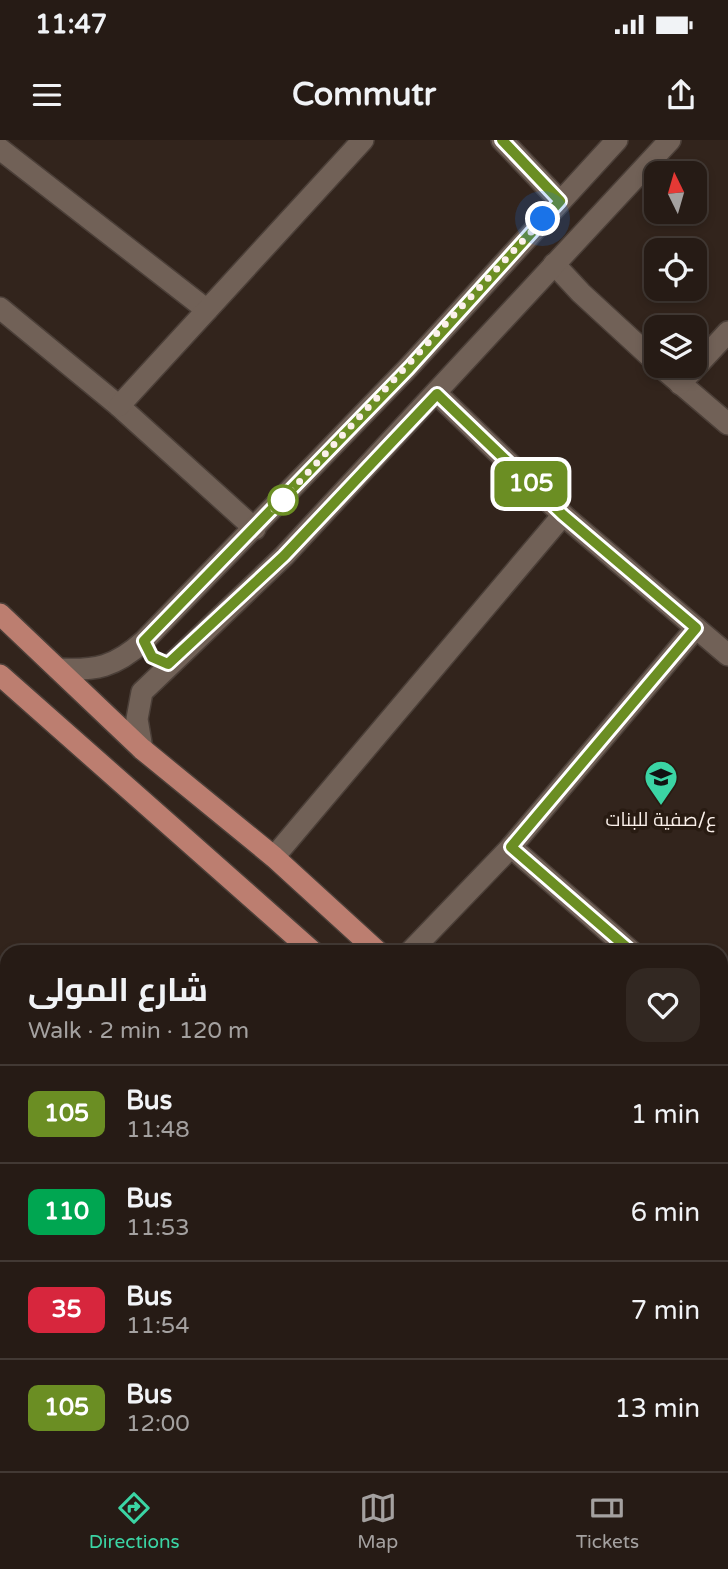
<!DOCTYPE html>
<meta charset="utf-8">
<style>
body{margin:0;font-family:"Varela Round",Cairo,sans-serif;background:#322822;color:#f1f3f6;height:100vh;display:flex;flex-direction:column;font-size:26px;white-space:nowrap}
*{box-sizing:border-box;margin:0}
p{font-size:23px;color:#a4a1a0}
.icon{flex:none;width:38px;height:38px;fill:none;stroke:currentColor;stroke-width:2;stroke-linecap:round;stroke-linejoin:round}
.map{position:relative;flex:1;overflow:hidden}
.details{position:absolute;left:0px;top:805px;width:728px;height:527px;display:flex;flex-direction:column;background:#261b15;border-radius:21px 21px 0 0;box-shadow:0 4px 10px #0003,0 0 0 2px #423934}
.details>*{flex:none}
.badge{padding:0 14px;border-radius:10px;font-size:24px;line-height:46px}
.needle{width:46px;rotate:355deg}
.buttons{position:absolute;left:644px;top:21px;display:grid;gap:14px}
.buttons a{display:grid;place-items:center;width:63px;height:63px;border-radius:14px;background:#261b15;box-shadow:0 4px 10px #0003,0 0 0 2px #423934;font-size:35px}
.you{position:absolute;width:35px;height:35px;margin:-18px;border:5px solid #fff;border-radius:50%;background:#1a73e8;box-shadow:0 0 0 10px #1a73e833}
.map>.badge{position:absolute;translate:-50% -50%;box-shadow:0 0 0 4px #fff}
.round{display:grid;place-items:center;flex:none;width:74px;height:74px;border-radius:21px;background:#322822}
.summary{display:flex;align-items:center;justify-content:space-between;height:119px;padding:0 28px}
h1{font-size:33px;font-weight:700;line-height:52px}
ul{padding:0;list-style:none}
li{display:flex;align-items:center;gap:21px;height:98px;padding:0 28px;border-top:2px solid #423934}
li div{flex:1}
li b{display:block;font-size:26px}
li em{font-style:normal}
li .badge{min-width:77px;font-weight:700;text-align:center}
.status{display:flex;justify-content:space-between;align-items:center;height:49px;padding:0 35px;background:#261b15;direction:ltr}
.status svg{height:19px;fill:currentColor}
header{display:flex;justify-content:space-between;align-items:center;height:91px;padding:0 28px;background:#261b15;font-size:32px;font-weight:700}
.menu{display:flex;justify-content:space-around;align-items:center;height:98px;border-top:2px solid #423934;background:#261b15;font-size:19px;color:#a4a1a0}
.menu a{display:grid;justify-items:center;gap:4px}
.menu .current{color:#3bd4a4}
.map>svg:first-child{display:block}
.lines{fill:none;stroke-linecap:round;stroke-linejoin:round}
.minor-casing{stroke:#4b3f38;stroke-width:24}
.major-casing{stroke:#4b3f38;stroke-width:24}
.minor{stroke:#716157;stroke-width:21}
.major{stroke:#bc7e70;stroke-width:21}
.line-casing{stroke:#fff;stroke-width:16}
.line{stroke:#6b8e23;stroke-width:10}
.walk{stroke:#faf0ea;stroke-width:7;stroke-dasharray:0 12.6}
.stop-dot{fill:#fff;stroke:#6b8e23;stroke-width:3.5}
.labels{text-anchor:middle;stroke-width:7;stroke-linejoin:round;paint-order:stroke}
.poi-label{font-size:19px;fill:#faf0ea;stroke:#281b12}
</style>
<div class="status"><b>11:47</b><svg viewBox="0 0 49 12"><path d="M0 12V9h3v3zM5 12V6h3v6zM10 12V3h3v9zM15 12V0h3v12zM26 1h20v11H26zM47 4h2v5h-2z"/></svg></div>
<header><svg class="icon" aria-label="menu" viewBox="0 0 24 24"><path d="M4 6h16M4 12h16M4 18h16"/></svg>Commutr<svg class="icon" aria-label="share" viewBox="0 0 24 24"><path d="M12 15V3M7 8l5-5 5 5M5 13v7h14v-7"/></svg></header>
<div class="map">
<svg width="728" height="1331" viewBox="0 0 728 1331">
<rect width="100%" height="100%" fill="#32241c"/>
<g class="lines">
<defs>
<g id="minor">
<path d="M502 0 560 61"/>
<path d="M0 9 207 170"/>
<path d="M554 124 581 153 656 222"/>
<path d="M0 168 119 266 255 389"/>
<path d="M660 226 728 284"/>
<path d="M680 244 728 192"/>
<path d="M437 254 563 375 728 515"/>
<path d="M119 266 363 0"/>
<path d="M58 529C96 531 115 527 144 501L409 227 617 0"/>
<path d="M142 609 137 579 142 552 284 416 670 0"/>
<path d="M511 707 632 812"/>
<path d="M274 717 563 375"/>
<path d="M410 812 511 707 696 488"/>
<path d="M0 862 7 868"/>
<path d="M721 890 728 896"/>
<path d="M0 1193 7 1200"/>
<path d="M721 1242 728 1235"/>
<path d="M721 1299 728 1292"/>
<path d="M144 1325 150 1331"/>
<path d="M304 1325 311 1331"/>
<path d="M211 1331 217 1325"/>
<path d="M425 1331 431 1325"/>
<path d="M632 1331 638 1325"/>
<path d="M690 1331 696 1325"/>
</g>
<g id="major">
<path d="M0 474 142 609 274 717 378 812"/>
<path d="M0 535 313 812"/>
<path d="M721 1113 728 1119"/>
<path d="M721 1182 728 1189"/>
</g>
</defs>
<use href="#minor" class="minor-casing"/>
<use href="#major" class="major-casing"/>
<use href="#minor" class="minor"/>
<use href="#major" class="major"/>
</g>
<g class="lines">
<defs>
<path id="line" d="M502 0 560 61 409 228 144 501 152 517 168 524 284 416 437 254 563 375 696 488 511 707 632 812"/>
</defs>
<use href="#line" class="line-casing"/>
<use href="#line" class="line"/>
<path class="walk" d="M283 360 274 369 543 79"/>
</g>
<defs>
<symbol id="school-pin" viewBox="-11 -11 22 30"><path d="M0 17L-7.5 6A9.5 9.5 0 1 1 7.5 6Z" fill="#3bd4a4" stroke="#281b12"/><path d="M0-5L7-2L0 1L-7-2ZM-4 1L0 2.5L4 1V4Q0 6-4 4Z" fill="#111"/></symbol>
</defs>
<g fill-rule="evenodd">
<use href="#school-pin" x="642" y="618" width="38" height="52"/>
</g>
<circle class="stop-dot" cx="283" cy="360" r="14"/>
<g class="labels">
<g class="poi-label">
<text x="661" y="686">ع/صفية للبنات</text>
</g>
</g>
</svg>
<div class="buttons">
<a><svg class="needle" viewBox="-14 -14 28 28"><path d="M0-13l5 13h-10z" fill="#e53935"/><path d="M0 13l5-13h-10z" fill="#a4a1a0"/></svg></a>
<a><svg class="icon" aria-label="locate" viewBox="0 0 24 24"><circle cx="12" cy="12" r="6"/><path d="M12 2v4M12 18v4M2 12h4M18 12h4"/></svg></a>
<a><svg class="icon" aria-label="layers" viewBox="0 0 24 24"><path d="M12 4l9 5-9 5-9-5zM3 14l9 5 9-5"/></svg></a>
</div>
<div class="you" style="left:543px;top:79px"></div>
<b class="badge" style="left:531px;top:344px;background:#6b8e23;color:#fff">105</b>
<section class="details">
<div class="summary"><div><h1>شارع المولى</h1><p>Walk · 2 min · 120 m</p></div><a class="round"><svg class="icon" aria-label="heart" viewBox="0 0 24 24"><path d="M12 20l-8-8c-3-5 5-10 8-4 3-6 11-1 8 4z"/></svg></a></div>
<ul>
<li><span class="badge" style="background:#6b8e23;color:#fff">105</span><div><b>Bus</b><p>11:48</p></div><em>1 min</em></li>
<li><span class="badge" style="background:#00a651;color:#fff">110</span><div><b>Bus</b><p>11:53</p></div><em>6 min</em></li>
<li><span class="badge" style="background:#d7263d;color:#fff">35</span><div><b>Bus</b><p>11:54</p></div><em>7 min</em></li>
<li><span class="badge" style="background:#6b8e23;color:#fff">105</span><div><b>Bus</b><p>12:00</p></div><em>13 min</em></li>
</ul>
</section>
</div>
<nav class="menu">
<a class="current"><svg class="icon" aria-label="directions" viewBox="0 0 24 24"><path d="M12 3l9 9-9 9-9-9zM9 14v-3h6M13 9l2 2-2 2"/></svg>Directions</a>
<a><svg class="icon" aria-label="map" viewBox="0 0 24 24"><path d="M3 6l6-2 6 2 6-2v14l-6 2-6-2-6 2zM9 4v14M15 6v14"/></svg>Map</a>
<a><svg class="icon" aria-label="tickets" viewBox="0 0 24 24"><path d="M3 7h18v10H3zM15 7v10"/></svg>Tickets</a>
</nav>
